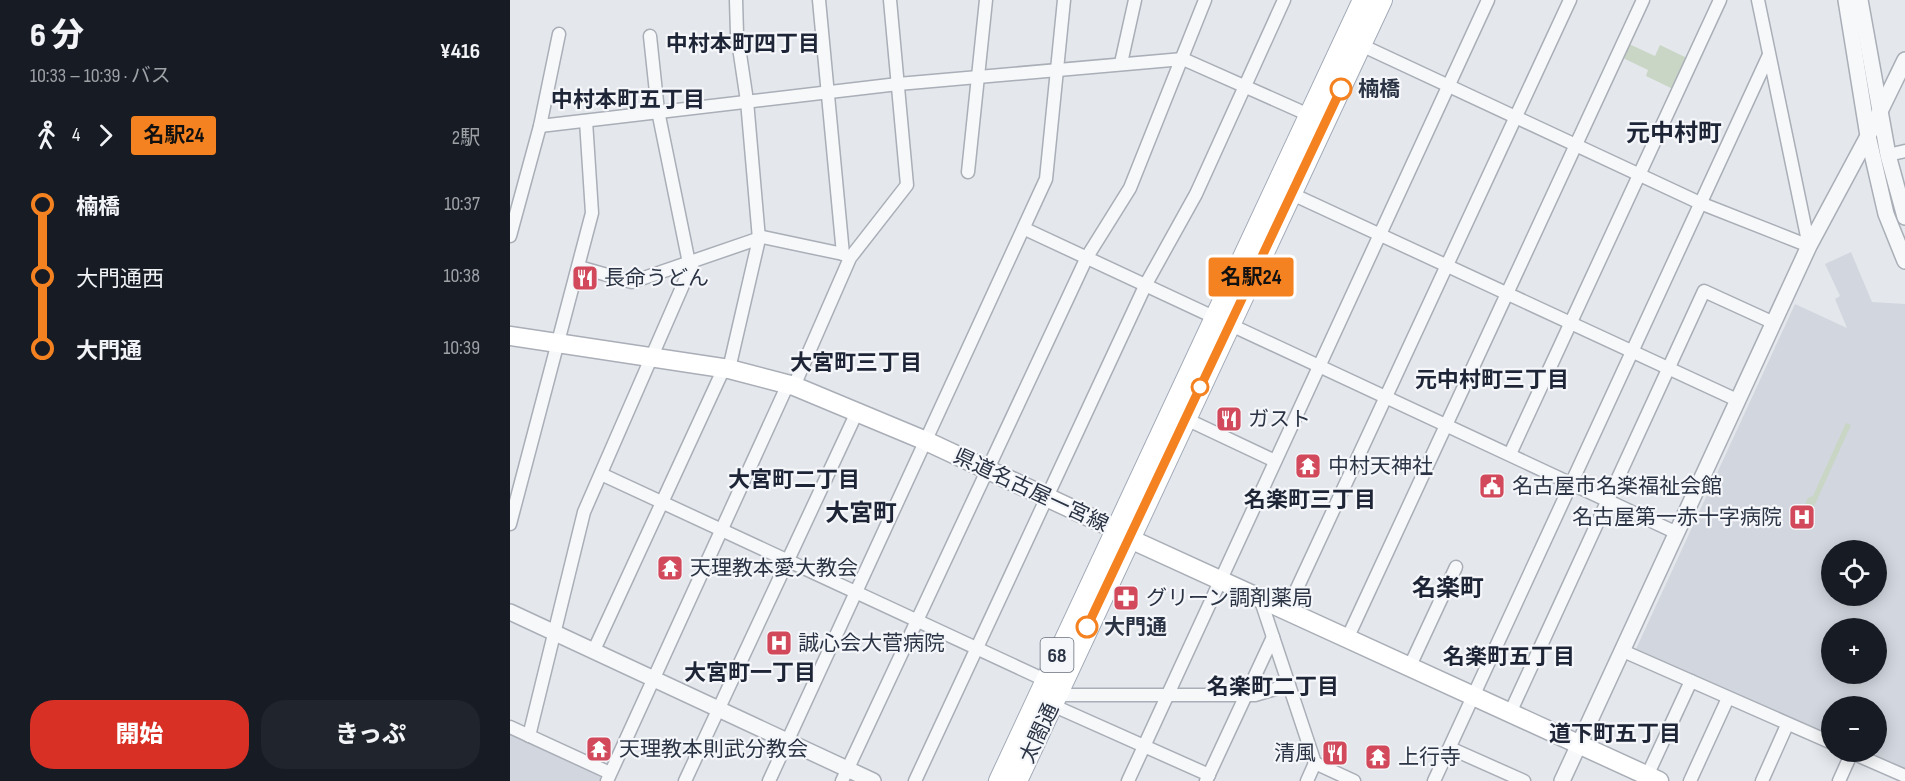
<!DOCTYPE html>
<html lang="ja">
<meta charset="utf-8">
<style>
body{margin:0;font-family:"Sofia Sans Condensed","Noto Sans JP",sans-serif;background:#20242c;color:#f1f3f6;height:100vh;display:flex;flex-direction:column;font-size:22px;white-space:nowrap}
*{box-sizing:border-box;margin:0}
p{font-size:20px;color:#9ea1a6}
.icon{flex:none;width:33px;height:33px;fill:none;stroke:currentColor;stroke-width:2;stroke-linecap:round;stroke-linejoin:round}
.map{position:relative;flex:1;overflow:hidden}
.sheet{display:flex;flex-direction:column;background:#171b24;width:510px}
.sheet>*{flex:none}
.badge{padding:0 12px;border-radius:4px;font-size:21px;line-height:39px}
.fabs{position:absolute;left:1311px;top:540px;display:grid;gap:12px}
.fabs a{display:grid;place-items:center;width:66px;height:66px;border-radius:50%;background:#171b24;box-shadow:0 3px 15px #0003;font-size:30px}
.map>.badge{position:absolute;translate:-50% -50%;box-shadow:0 0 0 3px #fff}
.legs{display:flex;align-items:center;gap:9px;height:66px;padding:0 30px;font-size:20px}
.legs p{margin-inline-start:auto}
.summary{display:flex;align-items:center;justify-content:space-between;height:102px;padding:0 30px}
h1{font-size:33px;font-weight:800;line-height:45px}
.cta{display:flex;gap:12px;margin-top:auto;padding:12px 30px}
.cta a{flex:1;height:69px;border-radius:24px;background:#d93025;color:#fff;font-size:24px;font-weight:800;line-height:69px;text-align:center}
.cta a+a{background:#20242c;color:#f1f3f6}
ul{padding:0 30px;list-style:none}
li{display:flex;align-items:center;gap:21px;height:72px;font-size:22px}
li i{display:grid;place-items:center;width:9px;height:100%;margin:0 8px;background:currentColor}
li i::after{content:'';width:15px;height:15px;margin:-8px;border:4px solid;border-radius:50%;background:#171b24}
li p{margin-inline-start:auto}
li:first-child i{background:linear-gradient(#0000 50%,currentColor 0)}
li:last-child i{background:linear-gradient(currentColor 50%,#0000 0)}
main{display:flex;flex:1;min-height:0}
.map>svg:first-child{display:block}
.built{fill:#d2d6de;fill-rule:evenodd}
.green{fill:#c9d6c5}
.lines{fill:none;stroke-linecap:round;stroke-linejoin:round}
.minor-casing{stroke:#a9aeb7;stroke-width:15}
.tertiary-casing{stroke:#a9aeb7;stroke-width:18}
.secondary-casing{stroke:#a9aeb7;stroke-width:21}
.primary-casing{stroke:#a3abb8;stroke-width:22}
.minor{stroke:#f7f8fa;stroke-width:12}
.tertiary{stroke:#f7f8fa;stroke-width:15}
.secondary{stroke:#fff;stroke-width:18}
.primary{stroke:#fff;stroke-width:20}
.line-1-casing{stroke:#fff;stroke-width:14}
.line-1{stroke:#f58220;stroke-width:9}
.stop-1-dot{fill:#fff;stroke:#f58220;stroke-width:3}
.labels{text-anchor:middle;stroke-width:4.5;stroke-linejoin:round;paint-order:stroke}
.shield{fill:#f4f6f9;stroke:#676e7b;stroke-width:1.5}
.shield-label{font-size:20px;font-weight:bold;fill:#2b3445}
.stop-label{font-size:21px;font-weight:bold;fill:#2b3445;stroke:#f4f6f9;text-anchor:start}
.poi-label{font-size:21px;fill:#2b3445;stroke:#f4f6f9;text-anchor:start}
.street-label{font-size:21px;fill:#2b3445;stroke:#f4f6f9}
.neighbourhood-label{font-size:22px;font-weight:bold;fill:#1d2536;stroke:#f4f6f9}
.quarter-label{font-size:24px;font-weight:bold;fill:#1d2536;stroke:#f4f6f9}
</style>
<main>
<section class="sheet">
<div class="summary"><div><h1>6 分</h1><p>10:33 – 10:39 · バス</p></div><b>¥416</b></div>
<div class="legs"><svg class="icon" aria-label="walk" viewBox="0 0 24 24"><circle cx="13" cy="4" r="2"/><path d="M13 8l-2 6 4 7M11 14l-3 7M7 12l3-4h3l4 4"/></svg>4<svg class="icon" aria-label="forward" viewBox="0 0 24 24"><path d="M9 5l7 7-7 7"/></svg><b class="badge" style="background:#f58220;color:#111">名駅24</b><p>2駅</p></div>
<ul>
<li><i style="color:#f58220"></i><b>楠橋</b><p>10:37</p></li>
<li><i style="color:#f58220"></i><span>大門通西</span><p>10:38</p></li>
<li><i style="color:#f58220"></i><b>大門通</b><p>10:39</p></li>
</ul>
<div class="cta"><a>開始</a><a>きっぷ</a></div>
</section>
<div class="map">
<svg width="1395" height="781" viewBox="0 0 1395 781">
<rect width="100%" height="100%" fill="#e4e7ec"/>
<g class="built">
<path d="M1341 252 1362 302 1395 304V770L1353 752H1366V706H1322L1321 737 1126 649 1285 304 1337 328 1325 299 1330 296 1315 264ZM1322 550H1366V596H1322ZM1322 628H1366V674H1322Z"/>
<path d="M0 732 90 774V781H0Z"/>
</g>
<g class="green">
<path d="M1119 44 1145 56 1150 45 1177 58 1163 89 1136 76 1138 70 1113 58Z"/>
<path d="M1336 423 1341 425 1300 515 1292 511 1298 498 1303 496Z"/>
</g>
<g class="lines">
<defs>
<g id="minor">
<path d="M309 0 333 254 337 256"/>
<path d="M140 36 148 111 179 263"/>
<path d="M851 45 1190 203 1299 246 1248 0"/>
<path d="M611 63 625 0"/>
<path d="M30 126 388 84 673 59 799 115"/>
<path d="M1378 155 1395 151"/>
<path d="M458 172 476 0"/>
<path d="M782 194 1227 400"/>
<path d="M515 229 1167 533"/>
<path d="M0 236 30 126 49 34"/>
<path d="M69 267 122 282 253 237 333 254"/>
<path d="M219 369 249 239 237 101 227 34 226 0"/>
<path d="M284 386 340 258 397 185 380 0"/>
<path d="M676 419 765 461"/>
<path d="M1000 454 1210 0"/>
<path d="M91 474 535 680"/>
<path d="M0 524 82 213 76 121"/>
<path d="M750 598 805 763 797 781"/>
<path d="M777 610 1060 0"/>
<path d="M837 639 1133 0"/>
<path d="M84 650 214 368"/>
<path d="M1113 651 1322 743"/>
<path d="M899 668 946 567"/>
<path d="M546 695H745L779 685"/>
<path d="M542 705 699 775"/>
<path d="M1000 713 1194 291 1264 323"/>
<path d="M0 727 100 773"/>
<path d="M19 736 74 512 183 262"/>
<path d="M940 748 1014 781"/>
<path d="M1340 752 1395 776"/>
<path d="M805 763 844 781"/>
<path d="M1137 776 1181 681"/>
<path d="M97 781 278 384"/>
<path d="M175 781 347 412"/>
<path d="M259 781 536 179 554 0"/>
<path d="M332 781 577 257 620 188 695 0"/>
<path d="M405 781 636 284 686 194 774 0"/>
<path d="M618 781 978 0"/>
<path d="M696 781 763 637"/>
<path d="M924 781 1258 57"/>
<path d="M1180 781 1218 698"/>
<path d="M1252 781 1277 725"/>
<path d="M1329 781 1342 752"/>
</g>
<g id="tertiary">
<path d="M1336 0 1358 136 1376 214 1395 261"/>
<path d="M1350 0 1378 155 1395 217"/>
<path d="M0 612 363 781"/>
<path d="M1052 781 1299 246 1358 136 1395 60"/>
</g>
<path id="secondary" d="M0 336 219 369 284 386 416 441 605 529 618 538 1149 781"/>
<g id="primary">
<path d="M489 781 853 0"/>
<path d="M507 781 872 0"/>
</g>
</defs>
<use href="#minor" class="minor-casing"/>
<use href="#tertiary" class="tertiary-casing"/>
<use href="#secondary" class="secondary-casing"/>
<use href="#primary" class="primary-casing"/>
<use href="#minor" class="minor"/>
<use href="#tertiary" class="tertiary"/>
<use href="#secondary" class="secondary"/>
<use href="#primary" class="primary"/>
</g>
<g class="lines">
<defs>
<path id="line-1" d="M577 627 831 89"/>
</defs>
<use href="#line-1" class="line-1-casing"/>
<use href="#line-1" class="line-1"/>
</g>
<defs>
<symbol id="restaurant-square" viewBox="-11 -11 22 22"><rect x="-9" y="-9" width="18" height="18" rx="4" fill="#d1495b" stroke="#f4f6f9"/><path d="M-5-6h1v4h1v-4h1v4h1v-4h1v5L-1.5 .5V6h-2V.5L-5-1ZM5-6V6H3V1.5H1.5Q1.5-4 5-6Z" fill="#fff"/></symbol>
<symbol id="temple-square" viewBox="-11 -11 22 22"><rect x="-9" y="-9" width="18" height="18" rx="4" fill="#d1495b" stroke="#f4f6f9"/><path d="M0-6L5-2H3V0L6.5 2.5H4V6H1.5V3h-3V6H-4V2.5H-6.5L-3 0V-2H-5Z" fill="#fff"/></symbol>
<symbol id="civic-square" viewBox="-11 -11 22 22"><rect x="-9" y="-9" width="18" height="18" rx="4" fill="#d1495b" stroke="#f4f6f9"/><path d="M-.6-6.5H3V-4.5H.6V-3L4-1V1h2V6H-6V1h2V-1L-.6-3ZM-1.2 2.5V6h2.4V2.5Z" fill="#fff"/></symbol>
<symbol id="hospital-square" viewBox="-11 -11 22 22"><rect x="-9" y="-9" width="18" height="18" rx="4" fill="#d1495b" stroke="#f4f6f9"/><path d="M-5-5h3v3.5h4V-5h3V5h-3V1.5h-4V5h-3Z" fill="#fff"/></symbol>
<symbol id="pharmacy-square" viewBox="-11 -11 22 22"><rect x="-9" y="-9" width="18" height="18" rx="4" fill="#d1495b" stroke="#f4f6f9"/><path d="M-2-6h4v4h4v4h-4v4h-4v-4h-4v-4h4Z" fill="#fff"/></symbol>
</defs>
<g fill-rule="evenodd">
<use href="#restaurant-square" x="60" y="263" width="30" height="30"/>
<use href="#restaurant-square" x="704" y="404" width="30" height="30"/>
<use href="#temple-square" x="783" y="451" width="30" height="30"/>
<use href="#civic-square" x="967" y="471" width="30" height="30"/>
<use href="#hospital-square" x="1277" y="502" width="30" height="30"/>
<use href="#temple-square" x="145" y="553" width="30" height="30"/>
<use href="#pharmacy-square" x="601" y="583" width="30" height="30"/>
<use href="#hospital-square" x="254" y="628" width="30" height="30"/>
<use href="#temple-square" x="74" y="734" width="30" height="30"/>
<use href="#restaurant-square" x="810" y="738" width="30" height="30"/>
<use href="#temple-square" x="853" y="742" width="30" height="30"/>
</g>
<g class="stop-1-dot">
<circle cx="831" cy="89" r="10"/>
<circle cx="690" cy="387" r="8"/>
<circle cx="577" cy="627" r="10"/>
</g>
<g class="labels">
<rect class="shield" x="530.5" y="638" width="33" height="34" rx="4.5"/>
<g class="shield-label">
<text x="547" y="662">68</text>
</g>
<g class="stop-label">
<text x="848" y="96">楠橋</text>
<text x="594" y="634">大門通</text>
</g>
<g class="poi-label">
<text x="94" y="285">長命うどん</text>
<text x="738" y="426">ガスト</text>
<text x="818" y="473">中村天神社</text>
<text x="1002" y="493">名古屋市名楽福祉会館</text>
<text x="1272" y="524" text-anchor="end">名古屋第一赤十字病院</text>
<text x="180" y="575">天理教本愛大教会</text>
<text x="636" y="605">グリーン調剤薬局</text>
<text x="288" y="650">誠心会大菅病院</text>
<text x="109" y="756">天理教本則武分教会</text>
<text x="806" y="760" text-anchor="end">清風</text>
<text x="888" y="764">上行寺</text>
</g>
<g class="street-label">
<text transform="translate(521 490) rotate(25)" y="7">県道名古屋一宮線</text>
<text transform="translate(529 733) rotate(-65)" y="7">太閤通</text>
</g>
<g class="neighbourhood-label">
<text x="233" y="51">中村本町四丁目</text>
<text x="118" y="107">中村本町五丁目</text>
<text x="346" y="370">大宮町三丁目</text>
<text x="982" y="387">元中村町三丁目</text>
<text x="284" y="487">大宮町二丁目</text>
<text x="800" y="507">名楽町三丁目</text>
<text x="999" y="664">名楽町五丁目</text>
<text x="240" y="680">大宮町一丁目</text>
<text x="763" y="694">名楽町二丁目</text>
<text x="1105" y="741">道下町五丁目</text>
</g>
<g class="quarter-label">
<text x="1164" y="141">元中村町</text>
<text x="351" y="521">大宮町</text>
<text x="938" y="596">名楽町</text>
</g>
</g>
</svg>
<div class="fabs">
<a><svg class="icon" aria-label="locate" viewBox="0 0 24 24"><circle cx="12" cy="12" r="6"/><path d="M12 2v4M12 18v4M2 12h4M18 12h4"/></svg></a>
<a>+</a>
<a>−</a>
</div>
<b class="badge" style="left:741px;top:277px;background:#f58220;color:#111">名駅24</b>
</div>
</main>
